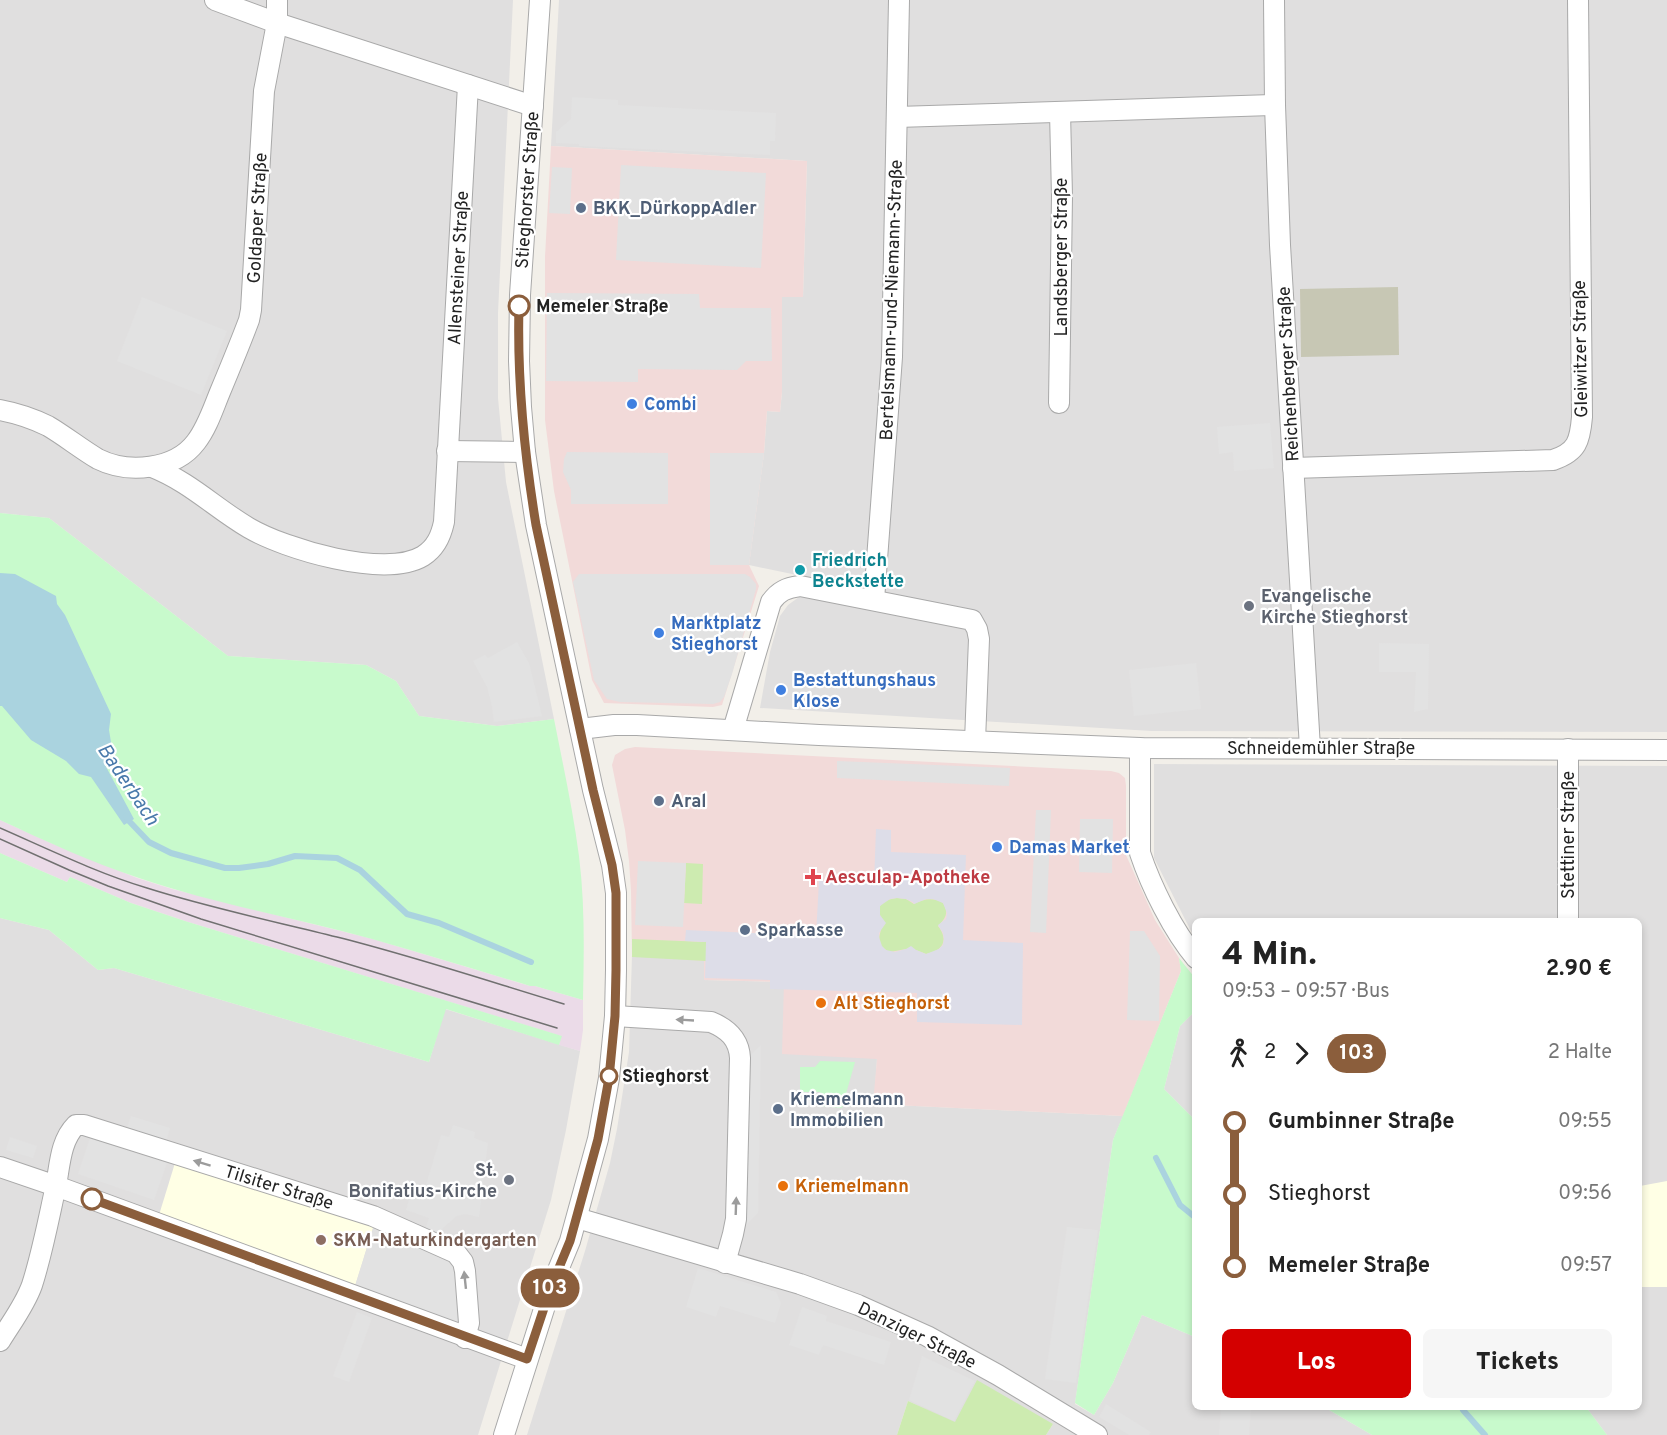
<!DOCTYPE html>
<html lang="de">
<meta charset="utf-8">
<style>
body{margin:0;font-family:Overpass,sans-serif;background:#f6f6f6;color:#222;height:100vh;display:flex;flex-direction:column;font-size:22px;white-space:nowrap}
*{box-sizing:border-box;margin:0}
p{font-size:20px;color:#767676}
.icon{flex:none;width:33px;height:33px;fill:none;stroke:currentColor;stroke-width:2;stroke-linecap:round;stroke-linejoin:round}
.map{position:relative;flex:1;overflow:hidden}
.details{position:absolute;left:1192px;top:918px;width:450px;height:492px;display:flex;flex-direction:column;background:#fff;border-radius:9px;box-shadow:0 3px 9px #0003}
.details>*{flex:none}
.badge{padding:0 12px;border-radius:20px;font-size:21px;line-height:39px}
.map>.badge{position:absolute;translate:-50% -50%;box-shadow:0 0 0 3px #fff}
.legs{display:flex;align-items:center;gap:9px;height:66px;padding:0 30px;font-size:20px}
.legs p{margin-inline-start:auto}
.summary{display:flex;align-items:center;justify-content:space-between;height:102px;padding:0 30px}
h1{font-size:33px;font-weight:800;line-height:45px}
.cta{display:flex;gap:12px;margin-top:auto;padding:12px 30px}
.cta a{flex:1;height:69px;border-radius:9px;background:#d40000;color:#fff;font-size:24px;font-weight:800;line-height:69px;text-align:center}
.cta a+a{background:#f6f6f6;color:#222}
ul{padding:0 30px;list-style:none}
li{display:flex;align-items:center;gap:21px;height:72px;font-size:22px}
li i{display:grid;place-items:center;width:9px;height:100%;margin:0 8px;background:currentColor}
li i::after{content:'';width:15px;height:15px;margin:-8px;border:4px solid;border-radius:50%;background:#fff}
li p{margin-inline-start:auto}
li:first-child i{background:linear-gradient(#0000 50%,currentColor 0)}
li:last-child i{background:linear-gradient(currentColor 50%,#0000 0)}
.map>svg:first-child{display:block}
.residential{fill:#e0dfdf}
.commercial{fill:#f2dad9}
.industrial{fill:#ebdbe8}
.education{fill:#ffffe5}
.construction{fill:#c7c7b4}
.grass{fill:#cdebb0}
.park{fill:#c8facc}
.parking{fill:#e2e2e2}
.plaza{fill:#dddde8;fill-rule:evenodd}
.water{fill:#aad3df}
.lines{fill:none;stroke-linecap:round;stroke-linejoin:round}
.stream{stroke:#aad3df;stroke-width:6}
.minor-casing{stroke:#a9a9a9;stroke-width:22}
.minor{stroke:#fff;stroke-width:20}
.tram{stroke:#707070;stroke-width:1.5}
.oneway{fill:#9c9c9c}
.line-1-casing{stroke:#fff;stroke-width:14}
.line-1{stroke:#8b5e3c;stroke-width:9}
.service-dot{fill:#5c6f8a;stroke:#fff;stroke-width:2}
.stop-1-dot{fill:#fff;stroke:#8b5e3c;stroke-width:3}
.shop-dot{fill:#3f7fe0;stroke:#fff;stroke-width:2}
.culture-dot{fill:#0f9aa8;stroke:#fff;stroke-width:2}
.worship-dot{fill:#6b7280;stroke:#fff;stroke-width:2}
.health-dot{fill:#e0444e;stroke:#fff;stroke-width:2}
.food-dot{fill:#e8710a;stroke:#fff;stroke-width:2}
.education-dot{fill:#8d6e63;stroke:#fff;stroke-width:2}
.labels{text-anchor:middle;stroke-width:4.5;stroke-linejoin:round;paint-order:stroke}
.street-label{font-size:18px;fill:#222;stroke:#fff}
.service-label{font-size:18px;font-weight:bold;fill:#4e5e75;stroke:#fff;text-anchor:start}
.stop-label{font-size:18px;font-weight:bold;fill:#222;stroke:#fff;text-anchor:start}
.shop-label{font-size:18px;font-weight:bold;fill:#366cbe;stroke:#fff;text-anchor:start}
.culture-label{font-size:18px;font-weight:bold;fill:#0d838f;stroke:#fff;text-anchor:start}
.worship-label{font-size:18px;font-weight:bold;fill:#5b616d;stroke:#fff;text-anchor:start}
.health-label{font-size:18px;font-weight:bold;fill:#be3a42;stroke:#fff;text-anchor:start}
.food-label{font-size:18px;font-weight:bold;fill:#c56008;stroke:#fff;text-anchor:start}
.education-label{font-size:18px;font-weight:bold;fill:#785e54;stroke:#fff;text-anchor:start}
.water-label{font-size:20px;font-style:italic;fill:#4a7aab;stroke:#fff}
</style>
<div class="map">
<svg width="1667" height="1435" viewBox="0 0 1667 1435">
<rect width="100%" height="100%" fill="#f2efe9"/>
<g class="residential">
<path d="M0 0H513L498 313V398L506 482 554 719 497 726 419 716 396 681 366 665 228 656 49 518 0 513Z"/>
<path d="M559 0H1667V732L1152 731 760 708 770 652 780 616 788 605 799 597 797 575 749 565 764 453 767 411 780 412 782 392V297H803L807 161 551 146Z"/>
<path d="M1154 764 1667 766V1435H1607L1586 1407H1640V921H1196L1195 939 1154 858Z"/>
<path d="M0 918 49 930 98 970 114 968 429 1062 445 1009 580 1051 566 1130 551 1200 478 1435H0Z"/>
<path d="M632 955 704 960V980L784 982 877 1059 874 1104 1123 1116 1113 1140 1075 1404 1094 1415 1113 1383 1142 1315 1195 1337 1196 1407H1324L1372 1435H1046L1053 1424 955 1423 908 1401 897 1435H527L585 1251 610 1163 617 1129 629 1052Z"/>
<path d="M1195 1011V1120L1164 1089 1180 1026Z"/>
</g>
<g class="commercial">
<path d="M551 146 807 161 803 297H782V392L780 412 767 411 764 453 749 565 759 586 722 705 713 707 604 703 592 680 554 491 545 420V257Z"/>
<path d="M635 747 1111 771 1119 773 1125 778 1126 786V855L1155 920 1179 958 1181 971 1123 1116 873 1104 877 1059 782 1054 784 982 704 980V961L632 955 631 891 629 861 625 830 612 765 615 755 625 749Z"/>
</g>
<path class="industrial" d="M0 820 51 843 137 878 172 889 373 939 530 986H535L583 1000V1030L580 1051 559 1045 561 1036 185 921 131 903 70 877 67 882 0 853Z"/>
<g class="education">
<path d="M175 1163 374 1225 355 1286 159 1215Z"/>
<path d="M1667 1181V1287H1640V1186Z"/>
</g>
<path class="construction" d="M1398 287 1399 355 1301 357 1300 289Z"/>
<g class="grass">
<path d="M686 863 703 864 702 904 684 903Z"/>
<path d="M897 898 906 899 914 904C924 899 933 897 943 903 949 913 946 918 938 926 949 940 943 951 926 954L916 950 906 949 890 952C872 944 882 934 882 922 882 919 880 916 879 912 878 902 889 899 897 898Z"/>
<path d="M632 939 706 942V961L632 957Z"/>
<path d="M977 1380 1053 1424 1046 1435H897L908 1401 955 1422Z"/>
</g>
<g class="park">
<path d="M0 513 49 518 228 656 366 665 396 681 419 716 497 726 554 719C563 765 573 810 579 856 585 904 584 952 583 1000L535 986H530C477 970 425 954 372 939 295 918 215 904 139 878 91 862 45 841 0 820Z"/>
<path d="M0 853 67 882 70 877 131 903 185 921 562 1036 559 1045 446 1009 429 1062 114 968 98 970 49 930 0 918Z"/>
<path d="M1179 958 1195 978V1011L1180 1026 1164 1089 1195 1120V1337L1142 1315 1113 1383 1094 1415 1075 1403 1113 1140 1181 971Z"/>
<path d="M820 1061 855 1062 842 1108 820 1106V1092H800V1067H815Z"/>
<path d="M1324 1407H1586L1607 1435H1372Z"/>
</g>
<g class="parking">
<path d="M572 97 618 100V105L776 113 775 141H770V155L579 146V144L556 143V132L571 119Z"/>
<path d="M621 165 766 173 761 268 616 260Z"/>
<path d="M552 167 572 168 570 214 549 213Z"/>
<path d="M547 293 699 294 700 308H771L772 361H746L737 370 638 369V382L546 381Z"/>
<path d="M142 297 227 331 201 395 117 361Z"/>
<path d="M1270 423 1274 468 1234 471 1233 452 1219 454 1217 427Z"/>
<path d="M567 452 668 453V504H571V490L563 472 564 459Z"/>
<path d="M710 453H764L749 565H710Z"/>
<path d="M579 574H745L750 577 756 584V589L732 674 724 697 720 702 713 704 620 702 607 699 594 680 573 582Z"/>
<path d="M517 642 529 663 542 716 494 722 492 706 487 687 473 661 485 655 488 658Z"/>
<path d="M1379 643 1429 644 1428 709 1414 712 1416 672H1379Z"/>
<path d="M1196 663 1201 709 1134 716 1129 670Z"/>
<path d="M837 761 1010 768 1009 786 837 778Z"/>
<path d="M1036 810H1051L1046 933 1030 932Z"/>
<path d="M1080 819H1113L1112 873 1079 872Z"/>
<path d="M638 861 686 863 683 927 635 925Z"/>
<path d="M1130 931H1144L1160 956 1159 1021 1127 1020Z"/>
<path d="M761 1045 758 1213 746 1225 750 1055Z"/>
<path d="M131 1116 170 1128 166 1143 126 1131Z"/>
<path d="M453 1125 475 1132 474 1138 488 1143 479 1217 465 1214 457 1216 443 1228 441 1234 426 1227 429 1218 406 1210 413 1185 425 1188 441 1135 449 1137Z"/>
<path d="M10 1137 37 1146 33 1158 6 1150Z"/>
<path d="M90 1138 167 1163 154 1200 78 1174Z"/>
<path d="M374 1225 449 1259 457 1267 460 1320 454 1322 355 1286Z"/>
<path d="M1067 1227 1098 1230 1076 1383 1045 1379Z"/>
<path d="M698 1268 776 1292 781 1303 775 1323 720 1306 716 1317 686 1307Z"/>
<path d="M802 1307 827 1316 826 1321 891 1342 884 1365 823 1345 819 1355 789 1345Z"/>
<path d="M357 1312 372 1318 349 1382 333 1376Z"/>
<path d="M922 1356 975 1381 954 1421 909 1400Z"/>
<path d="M1106 1404 1151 1432 1149 1435H1129L1099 1417Z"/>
<path d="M1221 1407H1251L1249 1435H1219Z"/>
</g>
<path class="plaza" d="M876 829 891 830V852L966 855 963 940 1023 943 1022 1025 917 1022V993L770 989V980L705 978 706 942 685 941 686 930 816 936 819 881 874 883ZM897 898 906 899 913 902 914 904 926 899H933L943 903 947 913 946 919 938 925 943 933 944 939 943 945 939 949 926 954 916 950 911 946 906 949 895 952 886 950 882 946 879 937V933L886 923 880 915V906L890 899Z"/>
<path class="water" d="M0 573 15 574 56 596 57 604 65 615 111 714 109 730 113 754 104 763 134 819 124 825 91 777 79 774 66 761 31 740 2 706H0Z"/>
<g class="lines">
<g class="stream">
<path d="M126 816 130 822 149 842 171 853 225 868H239L268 864 295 856 337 858 360 870 407 914 439 923 531 962"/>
<path d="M1156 1158 1180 1205 1196 1218"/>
<path d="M1463 1410 1485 1435"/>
</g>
<defs>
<g id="minor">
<path d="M215 0 277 23 533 106"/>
<path d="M1274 0 1275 105 1280 245 1310 748"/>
<path d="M897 117 1275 105"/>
<path d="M1059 403 1062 196 1060 112"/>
<path d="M0 410C16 413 34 419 48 426 65 436 81 449 98 459 128 474 175 470 196 442 207 428 213 409 220 392 230 368 240 344 249 320L251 310 264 91 277 23V0"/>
<path d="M447 451 525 452"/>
<path d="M152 467C190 482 215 508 249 528 285 549 385 579 423 556 436 548 441 536 444 522L468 85"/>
<path d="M1293 468 1553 460C1577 452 1580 441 1582 417L1578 0"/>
<path d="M874 600 892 357 899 0"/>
<path d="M580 729 614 725H637L819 735 1140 748 1667 750"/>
<path d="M733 730 771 602C779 591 786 588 800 586L972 620 977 629 979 639 975 741"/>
<path d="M1140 748V853C1151 886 1173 931 1196 958"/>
<path d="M1568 749V921"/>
<path d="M615 1016 711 1022C728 1029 739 1039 740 1058L736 1219 733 1234 725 1263"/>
<path d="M0 1167 56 1186 527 1359"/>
<path d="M577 1218 800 1284 858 1305 927 1336 998 1375 1097 1435"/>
<path d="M0 1341C11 1323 25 1305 32 1285 42 1254 48 1222 55 1190 60 1169 59 1142 76 1125H84L373 1216 456 1253 463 1262 465 1271 469 1323 465 1338"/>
<path d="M504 1435 551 1287 570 1241 598 1139 609 1078 615 1016 616 970V893L612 865 593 790 536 525 525 452 521 407 519 361 520 295 540 0"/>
</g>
</defs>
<use href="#minor" class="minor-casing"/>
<use href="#minor" class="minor"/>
<g class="tram">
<path d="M0 828C48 849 97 873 147 888 210 908 273 921 337 937 413 956 488 981 564 1004"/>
<path d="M0 839 69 870 108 886 201 919 557 1028"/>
</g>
</g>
<defs><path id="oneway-solid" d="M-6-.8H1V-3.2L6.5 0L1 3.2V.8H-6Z" transform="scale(1.5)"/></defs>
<g class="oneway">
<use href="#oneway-solid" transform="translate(685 1020) rotate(-177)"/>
<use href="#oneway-solid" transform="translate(202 1163) rotate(-163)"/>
<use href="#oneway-solid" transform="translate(736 1206) rotate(-88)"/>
<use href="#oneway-solid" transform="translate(465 1280) rotate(-96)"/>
</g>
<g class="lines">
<defs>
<path id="line-1" d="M92 1199 527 1359 551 1287 570 1241 598 1139 609 1078 615 1016 616 970V893L612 865 593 790 536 525C524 452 517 380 519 306"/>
</defs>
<use href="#line-1" class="line-1-casing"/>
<use href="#line-1" class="line-1"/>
</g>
<g class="service-dot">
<circle cx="581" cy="208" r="6"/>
<circle cx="659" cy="801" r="6"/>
<circle cx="745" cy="930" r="6"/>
<circle cx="778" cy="1109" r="6"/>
</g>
<g class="stop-1-dot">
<circle cx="519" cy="306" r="10"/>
<circle cx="609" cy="1076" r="8"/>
<circle cx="92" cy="1199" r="10"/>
</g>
<g class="shop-dot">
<circle cx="632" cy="404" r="6"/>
<circle cx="659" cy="633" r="6"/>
<circle cx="781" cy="690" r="6"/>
<circle cx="997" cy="847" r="6"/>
</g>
<circle class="culture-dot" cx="800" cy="570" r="6"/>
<g class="worship-dot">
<circle cx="1249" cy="606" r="6"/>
<circle cx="509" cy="1180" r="6"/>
</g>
<path class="health-dot" d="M810 868h6v6h6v6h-6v6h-6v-6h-6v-6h6z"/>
<g class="food-dot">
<circle cx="821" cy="1003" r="6"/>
<circle cx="783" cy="1186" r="6"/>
</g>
<circle class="education-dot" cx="321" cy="1240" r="6"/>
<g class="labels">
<g class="street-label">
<text transform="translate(527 190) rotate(-86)" y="6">Stieghorster Straße</text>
<text transform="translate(257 218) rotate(-87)" y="6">Goldaper Straße</text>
<text transform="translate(1061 257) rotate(-90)" y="6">Landsberger Straße</text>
<text transform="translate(458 268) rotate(-87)" y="6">Allensteiner Straße</text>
<text transform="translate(891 300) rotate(-88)" y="6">Bertelsmann-und-Niemann-Straße</text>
<text transform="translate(1580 349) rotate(-91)" y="6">Gleiwitzer Straße</text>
<text transform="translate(1288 374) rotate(-93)" y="6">Reichenberger Straße</text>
<text x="1321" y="754">Schneidemühler Straße</text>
<text transform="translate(1568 835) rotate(-90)" y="6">Stettiner Straße</text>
<text transform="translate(279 1187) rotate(17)" y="6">Tilsiter Straße</text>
<text transform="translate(917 1335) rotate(26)" y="6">Danziger Straße</text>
</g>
<g class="service-label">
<text x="593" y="214">BKK_DürkoppAdler</text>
<text x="671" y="807">Aral</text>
<text x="757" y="936">Sparkasse</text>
<text x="790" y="1105">Kriemelmann<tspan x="790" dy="21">Immobilien</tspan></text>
</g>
<g class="stop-label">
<text x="536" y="312">Memeler Straße</text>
<text x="622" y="1082">Stieghorst</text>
</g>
<g class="shop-label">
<text x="644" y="410">Combi</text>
<text x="671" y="629">Marktplatz<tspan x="671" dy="21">Stieghorst</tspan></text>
<text x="793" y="686">Bestattungshaus<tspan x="793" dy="21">Klose</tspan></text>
<text x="1009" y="853">Damas Market</text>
</g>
<g class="culture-label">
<text x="812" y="566">Friedrich<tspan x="812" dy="21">Beckstette</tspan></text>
</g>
<g class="worship-label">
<text x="1261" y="602">Evangelische<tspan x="1261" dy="21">Kirche Stieghorst</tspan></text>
<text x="497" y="1176" text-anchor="end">St.<tspan x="497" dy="21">Bonifatius-Kirche</tspan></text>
</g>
<g class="health-label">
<text x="825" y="883">Aesculap-Apotheke</text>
</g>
<g class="food-label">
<text x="833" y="1009">Alt Stieghorst</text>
<text x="795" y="1192">Kriemelmann</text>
</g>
<g class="education-label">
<text x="333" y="1246">SKM-Naturkindergarten</text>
</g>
<g class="water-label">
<text transform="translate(129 784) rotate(56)" y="7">Baderbach</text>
</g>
</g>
</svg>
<b class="badge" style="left:550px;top:1288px;background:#8b5e3c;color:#fff">103</b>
<section class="details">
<div class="summary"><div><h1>4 Min.</h1><p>09:53 – 09:57 · Bus</p></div><b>2.90 €</b></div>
<div class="legs"><svg class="icon" aria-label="walk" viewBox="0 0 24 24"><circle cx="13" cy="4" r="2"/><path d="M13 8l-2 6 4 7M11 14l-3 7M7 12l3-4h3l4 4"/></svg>2<svg class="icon" aria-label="forward" viewBox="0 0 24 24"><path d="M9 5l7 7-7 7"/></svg><b class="badge" style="background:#8b5e3c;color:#fff">103</b><p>2 Halte</p></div>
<ul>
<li><i style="color:#8b5e3c"></i><b>Gumbinner Straße</b><p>09:55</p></li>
<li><i style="color:#8b5e3c"></i><span>Stieghorst</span><p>09:56</p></li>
<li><i style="color:#8b5e3c"></i><b>Memeler Straße</b><p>09:57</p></li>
</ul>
<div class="cta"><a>Los</a><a>Tickets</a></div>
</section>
</div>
